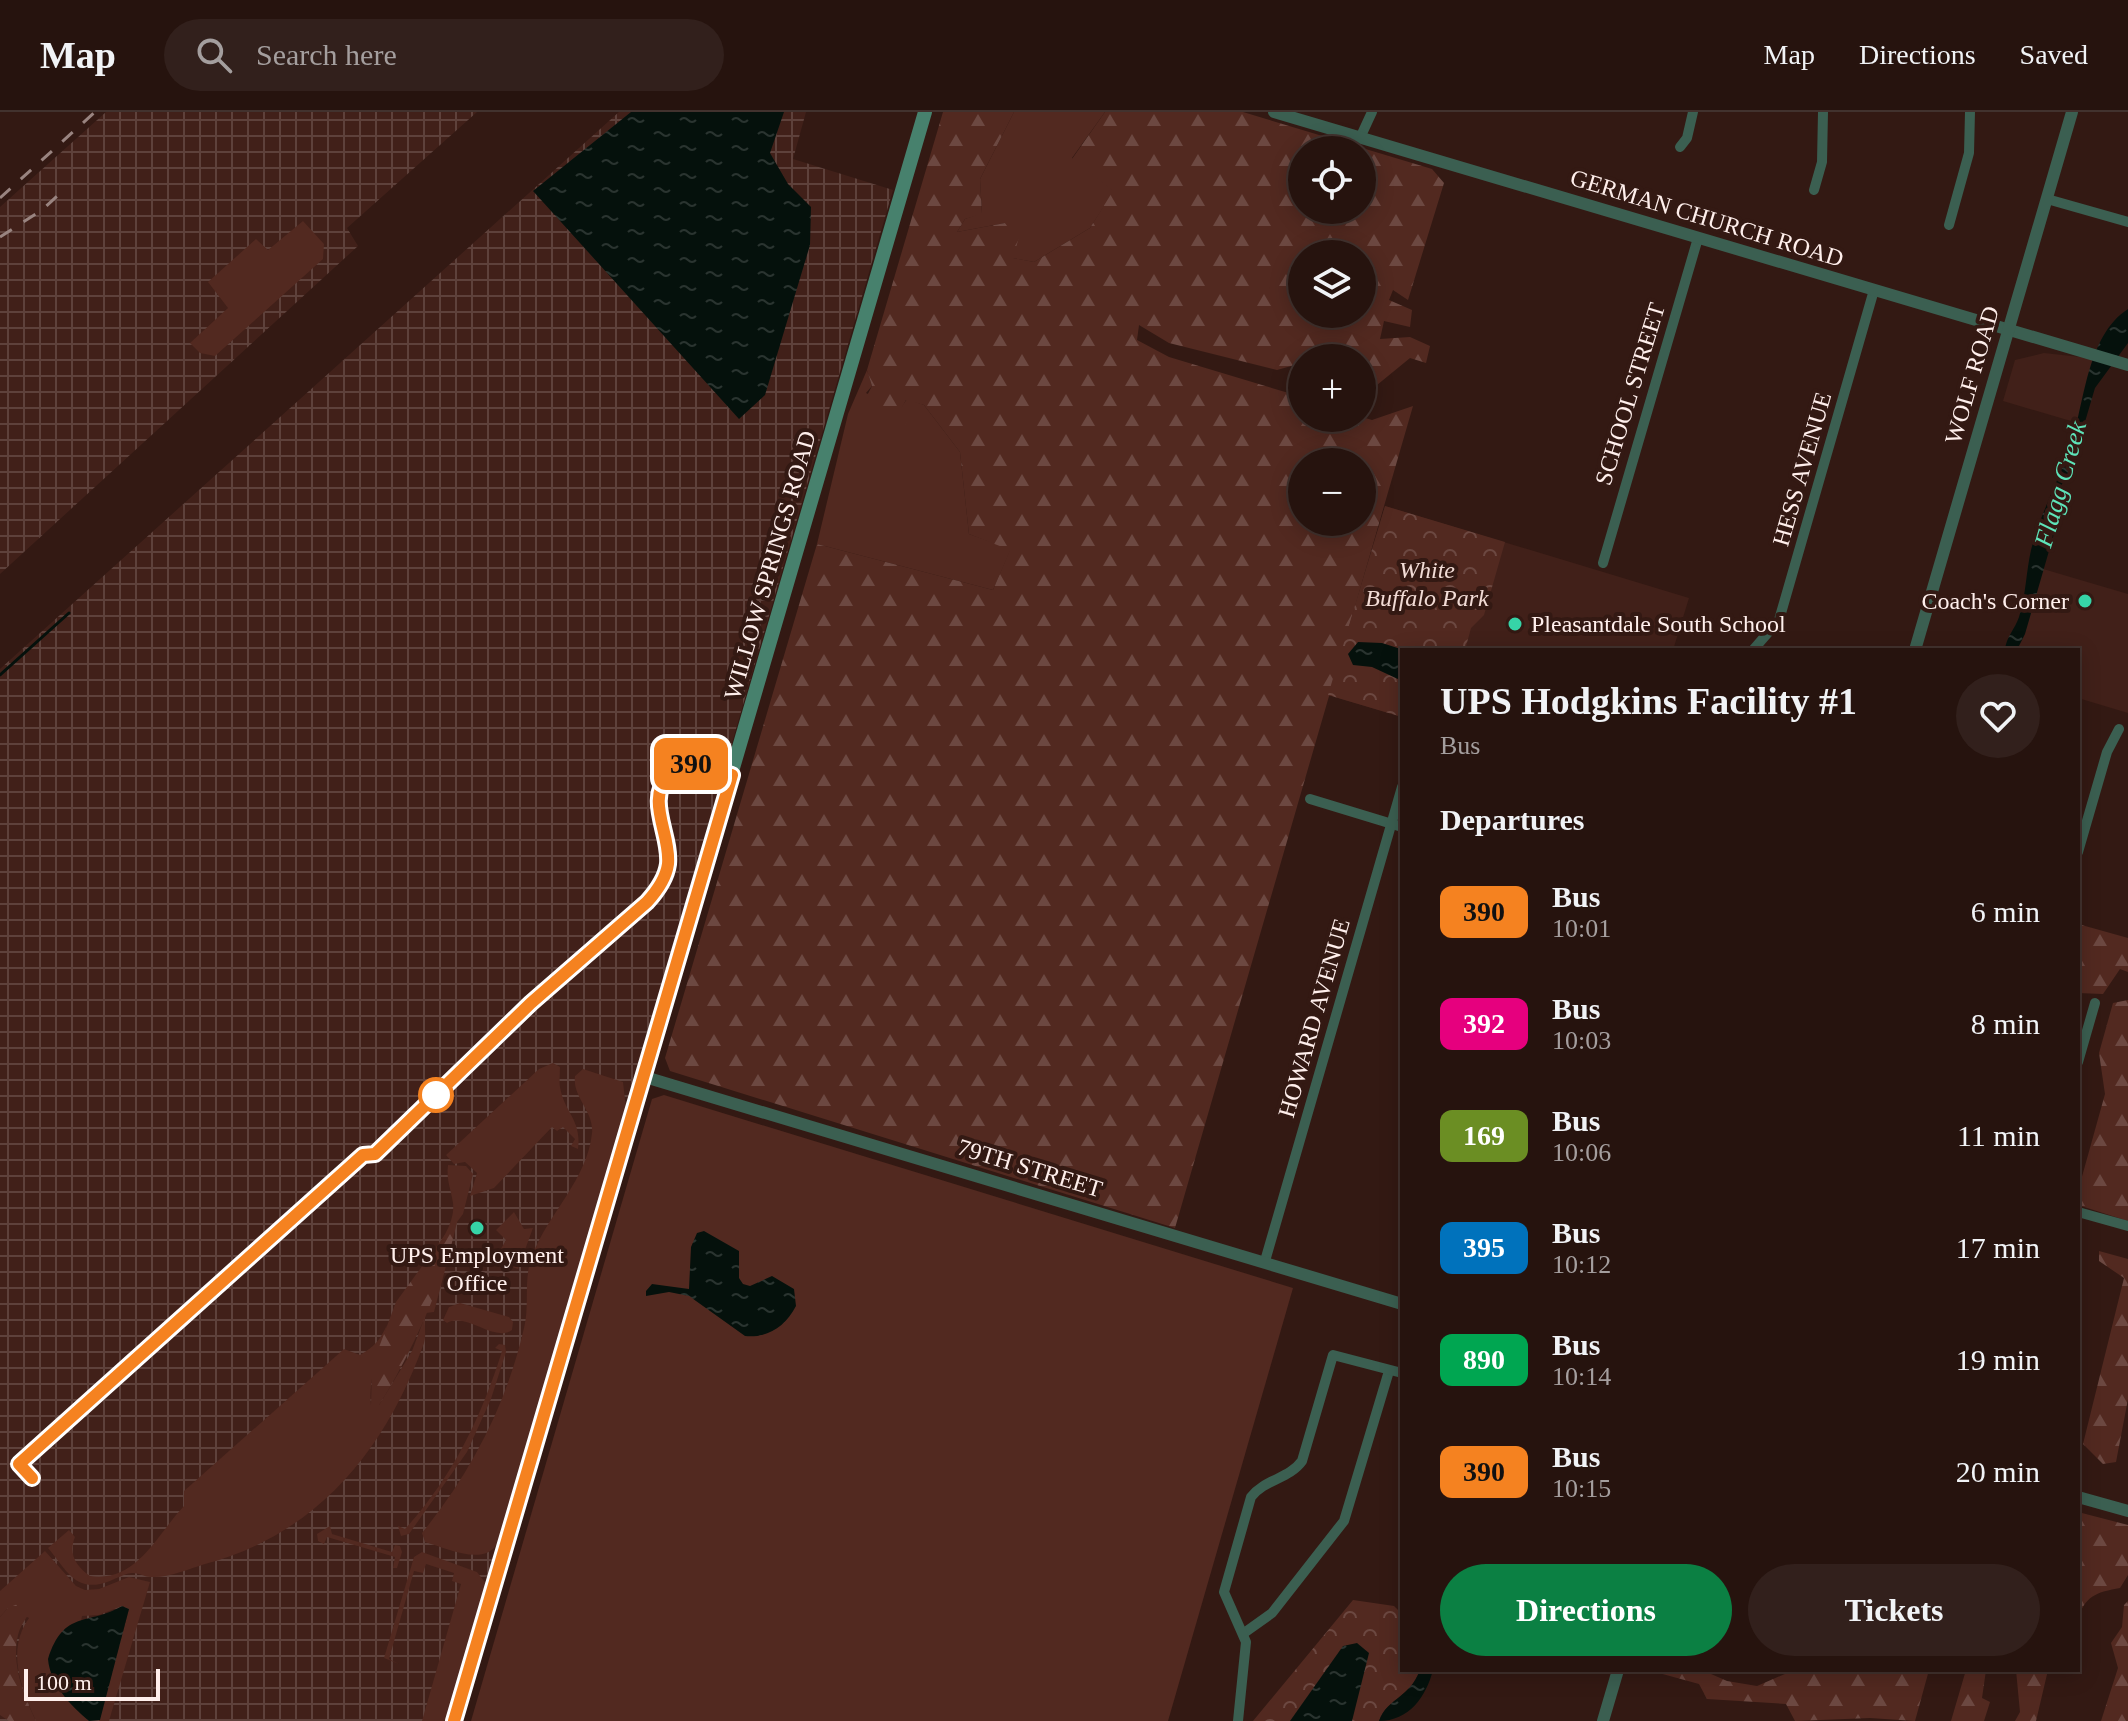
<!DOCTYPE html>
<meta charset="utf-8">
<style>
body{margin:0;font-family:Georgia,serif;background:#32201c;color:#f1f3f6;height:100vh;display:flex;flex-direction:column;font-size:30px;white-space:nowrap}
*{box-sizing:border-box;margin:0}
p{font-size:26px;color:#a49e9e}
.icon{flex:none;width:44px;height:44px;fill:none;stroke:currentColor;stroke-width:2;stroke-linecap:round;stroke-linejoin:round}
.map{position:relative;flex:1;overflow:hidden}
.details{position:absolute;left:1400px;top:536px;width:680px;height:1024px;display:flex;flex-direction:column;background:#26130e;border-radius:0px;box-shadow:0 4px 20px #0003,0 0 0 2px #42322e}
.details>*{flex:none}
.badge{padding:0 16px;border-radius:12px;font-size:28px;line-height:52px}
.controls{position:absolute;left:1288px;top:24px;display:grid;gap:16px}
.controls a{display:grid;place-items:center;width:88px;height:88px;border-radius:50%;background:#26130e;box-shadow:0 4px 20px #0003,0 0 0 2px #42322e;font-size:40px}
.scale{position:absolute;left:24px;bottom:20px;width:136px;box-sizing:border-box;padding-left:8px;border:4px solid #ffefec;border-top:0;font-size:22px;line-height:28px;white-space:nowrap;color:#ffefec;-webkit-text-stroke:6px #331913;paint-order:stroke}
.map>.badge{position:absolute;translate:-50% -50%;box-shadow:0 0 0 4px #fff}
h2{padding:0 40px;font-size:30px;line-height:72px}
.round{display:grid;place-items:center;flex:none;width:84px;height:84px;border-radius:42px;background:#32201c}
.overview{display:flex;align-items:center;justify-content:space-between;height:136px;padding:0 40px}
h1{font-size:38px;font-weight:700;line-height:60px}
.action{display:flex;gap:16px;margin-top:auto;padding:16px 40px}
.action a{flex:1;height:92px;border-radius:48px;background:#0b8043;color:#fff;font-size:32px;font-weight:700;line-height:92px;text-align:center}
.action a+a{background:#32201c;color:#f1f3f6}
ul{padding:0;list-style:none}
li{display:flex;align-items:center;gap:24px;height:112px;padding:0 40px}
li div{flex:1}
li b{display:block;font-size:30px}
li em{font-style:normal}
li .badge{min-width:88px;font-weight:700;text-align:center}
header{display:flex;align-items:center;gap:48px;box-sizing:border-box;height:112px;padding:0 40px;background:#26130e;border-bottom:2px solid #42322e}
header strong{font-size:38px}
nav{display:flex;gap:44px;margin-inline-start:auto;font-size:28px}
.search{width:560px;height:72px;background:#32201c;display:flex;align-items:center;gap:20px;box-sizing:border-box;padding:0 28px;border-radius:44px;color:#a49e9e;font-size:30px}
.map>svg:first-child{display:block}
.built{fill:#412019}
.industrial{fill:url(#industrial-grid)}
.grass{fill:#522920}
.forest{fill:url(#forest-firs);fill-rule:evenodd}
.park{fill:url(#park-crowns)}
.water{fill:url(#water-ripples)}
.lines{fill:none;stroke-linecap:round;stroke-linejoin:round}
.stream{stroke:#05110c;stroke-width:3}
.minor{stroke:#3b5f51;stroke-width:10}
.tertiary{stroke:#3b5f51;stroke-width:12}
.secondary{stroke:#47816d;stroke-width:14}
.rail{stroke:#998480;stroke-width:3;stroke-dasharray:14 14;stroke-linecap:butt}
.line-casing{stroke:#fff;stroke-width:18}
.line{stroke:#f58220;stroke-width:12}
.poi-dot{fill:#36d4a7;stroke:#331913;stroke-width:3}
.stop-dot{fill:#fff;stroke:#f58220;stroke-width:4}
.labels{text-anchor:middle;stroke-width:8;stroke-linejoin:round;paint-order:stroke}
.street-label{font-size:24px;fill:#ffefec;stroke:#331913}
.park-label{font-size:24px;font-style:italic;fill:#f2dcd6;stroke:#331913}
.poi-label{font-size:24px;fill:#ffefec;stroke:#331913;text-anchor:end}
.water-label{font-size:26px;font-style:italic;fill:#5ee3b8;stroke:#331913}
</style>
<header>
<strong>Map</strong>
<div class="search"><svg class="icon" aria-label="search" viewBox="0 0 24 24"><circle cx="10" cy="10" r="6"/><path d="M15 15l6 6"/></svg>Search here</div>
<nav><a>Map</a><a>Directions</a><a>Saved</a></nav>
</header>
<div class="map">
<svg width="2128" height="1609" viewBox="0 0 2128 1609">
<defs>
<pattern id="industrial-grid" width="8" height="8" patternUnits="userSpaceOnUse" patternTransform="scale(2)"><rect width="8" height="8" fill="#412019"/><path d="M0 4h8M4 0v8" fill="none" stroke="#5e413b"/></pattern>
<pattern id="forest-firs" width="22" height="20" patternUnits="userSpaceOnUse" patternTransform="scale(2)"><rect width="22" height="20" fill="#522920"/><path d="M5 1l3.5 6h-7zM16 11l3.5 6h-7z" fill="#6c4841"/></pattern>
<pattern id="park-crowns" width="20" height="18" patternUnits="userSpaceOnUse" patternTransform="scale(2)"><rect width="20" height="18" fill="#522920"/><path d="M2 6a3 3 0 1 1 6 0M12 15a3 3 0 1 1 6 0" fill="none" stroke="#6c4841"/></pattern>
<pattern id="water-ripples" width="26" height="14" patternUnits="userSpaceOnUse" patternTransform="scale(2)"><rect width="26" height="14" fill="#05110c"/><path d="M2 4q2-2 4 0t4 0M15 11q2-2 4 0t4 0" fill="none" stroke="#2a3430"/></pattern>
</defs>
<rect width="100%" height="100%" fill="#331913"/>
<g class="built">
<path d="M2044 241 2099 247 2081 312 2003 289 2015 248Z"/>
<path d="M1385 394 1689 486 1673 538H1402V605L1328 583Z"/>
<path d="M2033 454 2128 482V601L2078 586V538H2015Z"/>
</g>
<g class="industrial">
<path d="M106 0H477L347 116 358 134 0 462V95Z"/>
<path d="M619 0H806L793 47 893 78 447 1609H0V557Z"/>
</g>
<g class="grass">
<path d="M1014 0H1105L1072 46 1114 79 1090 116 1034 150 1012 146 1005 111 957 120 965 107 982 101 980 67Z"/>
<path d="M303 109 324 132 323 147 215 244 200 241 190 231 228 196 208 170 256 127 268 138Z"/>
<path d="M867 258 872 274 866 281 900 297 907 287 924 293 960 340 969 422 1011 437 993 478 817 432 848 302Z"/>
<path d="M553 951 560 955C560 962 559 969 560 975 564 1000 582 1008 578 1037L571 1034 575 1027 563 1015 557 1019 552 1015 494 1076 470 1084 477 1061 465 1050 454 1052 446 1043 539 957Z"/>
<path d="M583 957 623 970 626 996 548 1275 498 1431C484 1455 446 1436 425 1430L422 1421C471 1360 506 1294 524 1216 530 1193 523 1167 532 1144 549 1100 587 1068 592 1021 594 999 572 985 575 964Z"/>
<path d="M664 983 1293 1176 1168 1609H471L652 987Z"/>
<path d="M448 1053 466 1054 473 1062 463 1102 436 1138C444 1124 455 1108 453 1091 451 1077 446 1068 448 1053Z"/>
<path d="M514 1100 524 1117 533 1116 518 1157 494 1149 506 1128 496 1118Z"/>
<path d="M451 1135 434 1200 426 1201C423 1212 427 1220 424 1231 386 1337 318 1422 205 1452 189 1457 168 1466 151 1465 145 1465 139 1461 133 1461 126 1461 117 1466 110 1469 76 1482 68 1460 48 1436L69 1418 75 1425C68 1442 76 1454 90 1464 137 1471 157 1422 184 1394V1379L344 1237 360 1243C374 1235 380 1228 387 1213 380 1242 368 1263 371 1293H379L412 1239Z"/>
<path d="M460 1191 509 1205 513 1210 512 1218C494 1231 467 1200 447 1211L443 1208 449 1195Z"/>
<path d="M499 1232 505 1233 506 1240 491 1287 467 1340 409 1422 401 1424 398 1414 405 1417C453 1364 481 1306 502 1239L495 1236Z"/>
<path d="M330 1414 332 1422 392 1440 395 1433 400 1434 402 1440 397 1456H393L395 1445 327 1425 324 1432 318 1429 317 1422Z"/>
<path d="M45 1439 76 1474 85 1478 99 1477 129 1465 150 1470 109 1609H99L129 1497 122 1494 99 1503 82 1504 66 1586 89 1609H36C21 1576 6 1538 29 1506L8 1496 0 1505V1479Z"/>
<path d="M422 1440 477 1460 487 1473 450 1609H422L461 1472 452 1469 454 1461 426 1452 423 1461 414 1459 389 1547 399 1552 384 1546 414 1445Z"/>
</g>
<g class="forest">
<path d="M943 0H1014L980 67 982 102 965 107 957 120 1005 111 1019 125 1013 146 1034 150 1090 116 1113 79 1072 47 1105 0H1243L1432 57 1444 71 1408 188 1393 178 1389 188 1412 198 1410 215 1384 209 1380 227 1410 225 1430 234 1426 251 1410 246 1377 273 1362 268V246H1302V251L1277 258 1169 231 1139 213 1137 228 1169 245 1302 285V306L1362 305 1372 308 1413 294 1175 1116 670 959 665 946 817 432 993 478 1010 438 969 422 960 340 924 293 906 288 901 297 908 307 905 313 860 297 872 274 867 258ZM1302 38H1362V98H1302ZM1302 142H1362V202H1302ZM1302 350H1362V410H1302Z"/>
<path d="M2078 812 2128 826V860L2120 857 2103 882 2078 881Z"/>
<path d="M2128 888V1109L2078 1093V1079L2105 982 2099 941 2113 891Z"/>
<path d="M458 1105C447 1163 411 1243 379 1293L371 1294 372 1254 396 1190Z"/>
<path d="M2099 1139 2128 1147V1287L2116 1350 2103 1352 2083 1332 2124 1166 2099 1149Z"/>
<path d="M2078 1400 2128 1413V1463L2120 1476C2097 1480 2084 1484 2078 1508Z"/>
<path d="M25 1489 35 1490C31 1501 20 1512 18 1523 11 1552 24 1584 36 1609H9L0 1603V1505L8 1496Z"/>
<path d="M2128 1489V1609H2101L2118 1556 2111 1531 2122 1515 2124 1493Z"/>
<path d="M1648 1558H1702L1727 1569 1757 1574 1794 1558H1929L1915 1609 1870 1606 1795 1609 1786 1592 1707 1587 1699 1572Z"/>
<path d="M1966 1558H1986L1982 1586 1990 1590 1984 1609H1951Z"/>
<path d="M2016 1558H2048L2036 1609H2015L2020 1600Z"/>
</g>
<g class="park">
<path d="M1385 394 1505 430 1484 503 1471 516 1465 538H1402V605L1328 583Z"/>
<path d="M1353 1488 1394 1494 1402 1502V1558H1420C1409 1587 1388 1585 1379 1609H1253Z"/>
</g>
<g class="water">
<path d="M631 0H784L770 41 788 72 811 95 810 133 765 283 739 307 533 79Z"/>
<path d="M2128 197V231L2095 276 2069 364 2062 372 2060 401 2025 522 2017 538H2005C2006 525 2015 517 2019 505 2026 483 2026 460 2031 438 2041 399 2058 371 2070 335 2085 292 2086 224 2128 197Z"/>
<path d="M1358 530 1382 531 1404 538 1400 568 1372 555 1353 553 1348 542Z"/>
<path d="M704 1119 739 1139V1166L743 1172 750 1174 772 1164 794 1177 796 1194C785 1215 768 1226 745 1224L689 1184 669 1180 646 1184V1179L652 1172 689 1177 691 1135 697 1121Z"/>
<path d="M122 1494 129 1497 100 1608 89 1609C71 1594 50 1572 48 1547 64 1497 88 1514 122 1494Z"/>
<path d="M1357 1531 1369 1541 1352 1609H1290L1343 1534Z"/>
<path d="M1420 1558H1433C1426 1585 1409 1609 1379 1609 1388 1585 1409 1587 1420 1558Z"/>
</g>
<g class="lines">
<path class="stream" d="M0 563 69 501"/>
<g class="minor">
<path d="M1360 26 1372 0"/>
<path d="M1680 35 1687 26 1693 0"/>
<path d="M1814 78 1822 50 1823 0"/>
<path d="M2047 87 2128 110"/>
<path d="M1949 113 1969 41 1970 0"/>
<path d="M1603 451 1698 126"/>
<path d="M1753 538 1779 508 1874 178"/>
<path d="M1310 687 1402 715"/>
<path d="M2078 740 2107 640 2119 617"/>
<path d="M2078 950 2095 891"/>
<path d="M2078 1100 2128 1114"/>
<path d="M1265 1149 1402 675"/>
<path d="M1244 1521 1272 1501 1344 1409 1389 1259"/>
<path d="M1238 1609 1246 1530 1224 1480 1251 1385C1265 1367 1289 1367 1302 1349L1333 1243 1402 1261"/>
</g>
<g class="tertiary">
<path d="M1274 0 2128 253"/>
<path d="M1915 538 2072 0"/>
<path d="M645 965 1402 1192"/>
<path d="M2078 1385 2128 1399"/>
<path d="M1603 1609 1618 1558"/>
</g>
<path class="secondary" d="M454 1609 925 0"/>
<g class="rail">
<path d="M0 86 95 0"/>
<path d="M0 125 42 98 66 76"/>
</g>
</g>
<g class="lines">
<defs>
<path id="line" d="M32 1366 19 1352 363 1043 375 1042 531 891 647 790C657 779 666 767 668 752 671 722 645 688 669 663 675 657 681 651 690 652 703 652 719 660 732 663L454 1609"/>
</defs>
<use href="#line" class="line-casing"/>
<use href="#line" class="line"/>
</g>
<g class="poi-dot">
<circle cx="2085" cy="489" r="8"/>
<circle cx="1515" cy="512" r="8"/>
<circle cx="477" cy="1116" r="8"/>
</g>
<circle class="stop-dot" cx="436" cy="983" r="16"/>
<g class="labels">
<g class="street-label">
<text transform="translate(1707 106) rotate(17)" y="8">GERMAN CHURCH ROAD</text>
<text transform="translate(1972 263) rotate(-74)" y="8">WOLF ROAD</text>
<text transform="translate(1630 282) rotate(-73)" y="8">SCHOOL STREET</text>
<text transform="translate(1802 357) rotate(-74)" y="8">HESS AVENUE</text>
<text transform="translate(770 453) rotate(-74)" y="8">WILLOW SPRINGS ROAD</text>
<text transform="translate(1314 906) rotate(-74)" y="8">HOWARD AVENUE</text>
<text transform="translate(1030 1056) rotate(17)" y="8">79TH STREET</text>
</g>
<g class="park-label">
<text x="1427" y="466">White<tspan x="1427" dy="28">Buffalo Park</tspan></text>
</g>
<g class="poi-label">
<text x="2069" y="497">Coach's Corner</text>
<text x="1531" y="520" text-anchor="start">Pleasantdale South School</text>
<text x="477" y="1151" text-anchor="middle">UPS Employment<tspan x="477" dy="28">Office</tspan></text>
</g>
<g class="water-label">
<text transform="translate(2060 372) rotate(-74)" y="9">Flagg Creek</text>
</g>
</g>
</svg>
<div class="controls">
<a><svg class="icon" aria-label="locate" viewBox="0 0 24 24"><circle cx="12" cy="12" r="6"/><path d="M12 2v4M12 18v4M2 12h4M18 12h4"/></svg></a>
<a><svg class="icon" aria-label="layers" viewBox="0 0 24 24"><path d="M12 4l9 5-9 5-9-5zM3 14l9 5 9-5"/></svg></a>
<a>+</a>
<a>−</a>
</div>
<div class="scale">100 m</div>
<b class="badge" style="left:691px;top:652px;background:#f58220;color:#111">390</b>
<section class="details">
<div class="overview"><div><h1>UPS Hodgkins Facility #1</h1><p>Bus</p></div><a class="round"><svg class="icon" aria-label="heart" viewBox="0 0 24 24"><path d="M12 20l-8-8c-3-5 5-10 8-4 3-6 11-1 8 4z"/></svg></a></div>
<h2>Departures</h2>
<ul>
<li><span class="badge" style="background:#f58220;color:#111">390</span><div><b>Bus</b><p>10:01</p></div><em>6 min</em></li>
<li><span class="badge" style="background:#e6007e;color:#fff">392</span><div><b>Bus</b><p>10:03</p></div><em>8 min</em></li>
<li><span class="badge" style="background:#6b8e23;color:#fff">169</span><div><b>Bus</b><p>10:06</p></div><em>11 min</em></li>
<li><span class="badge" style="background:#0072bc;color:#fff">395</span><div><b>Bus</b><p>10:12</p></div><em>17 min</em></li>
<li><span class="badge" style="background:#00a651;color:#fff">890</span><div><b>Bus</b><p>10:14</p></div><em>19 min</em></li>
<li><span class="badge" style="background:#f58220;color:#111">390</span><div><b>Bus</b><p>10:15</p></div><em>20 min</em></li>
</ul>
<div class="action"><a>Directions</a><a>Tickets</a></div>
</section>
</div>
